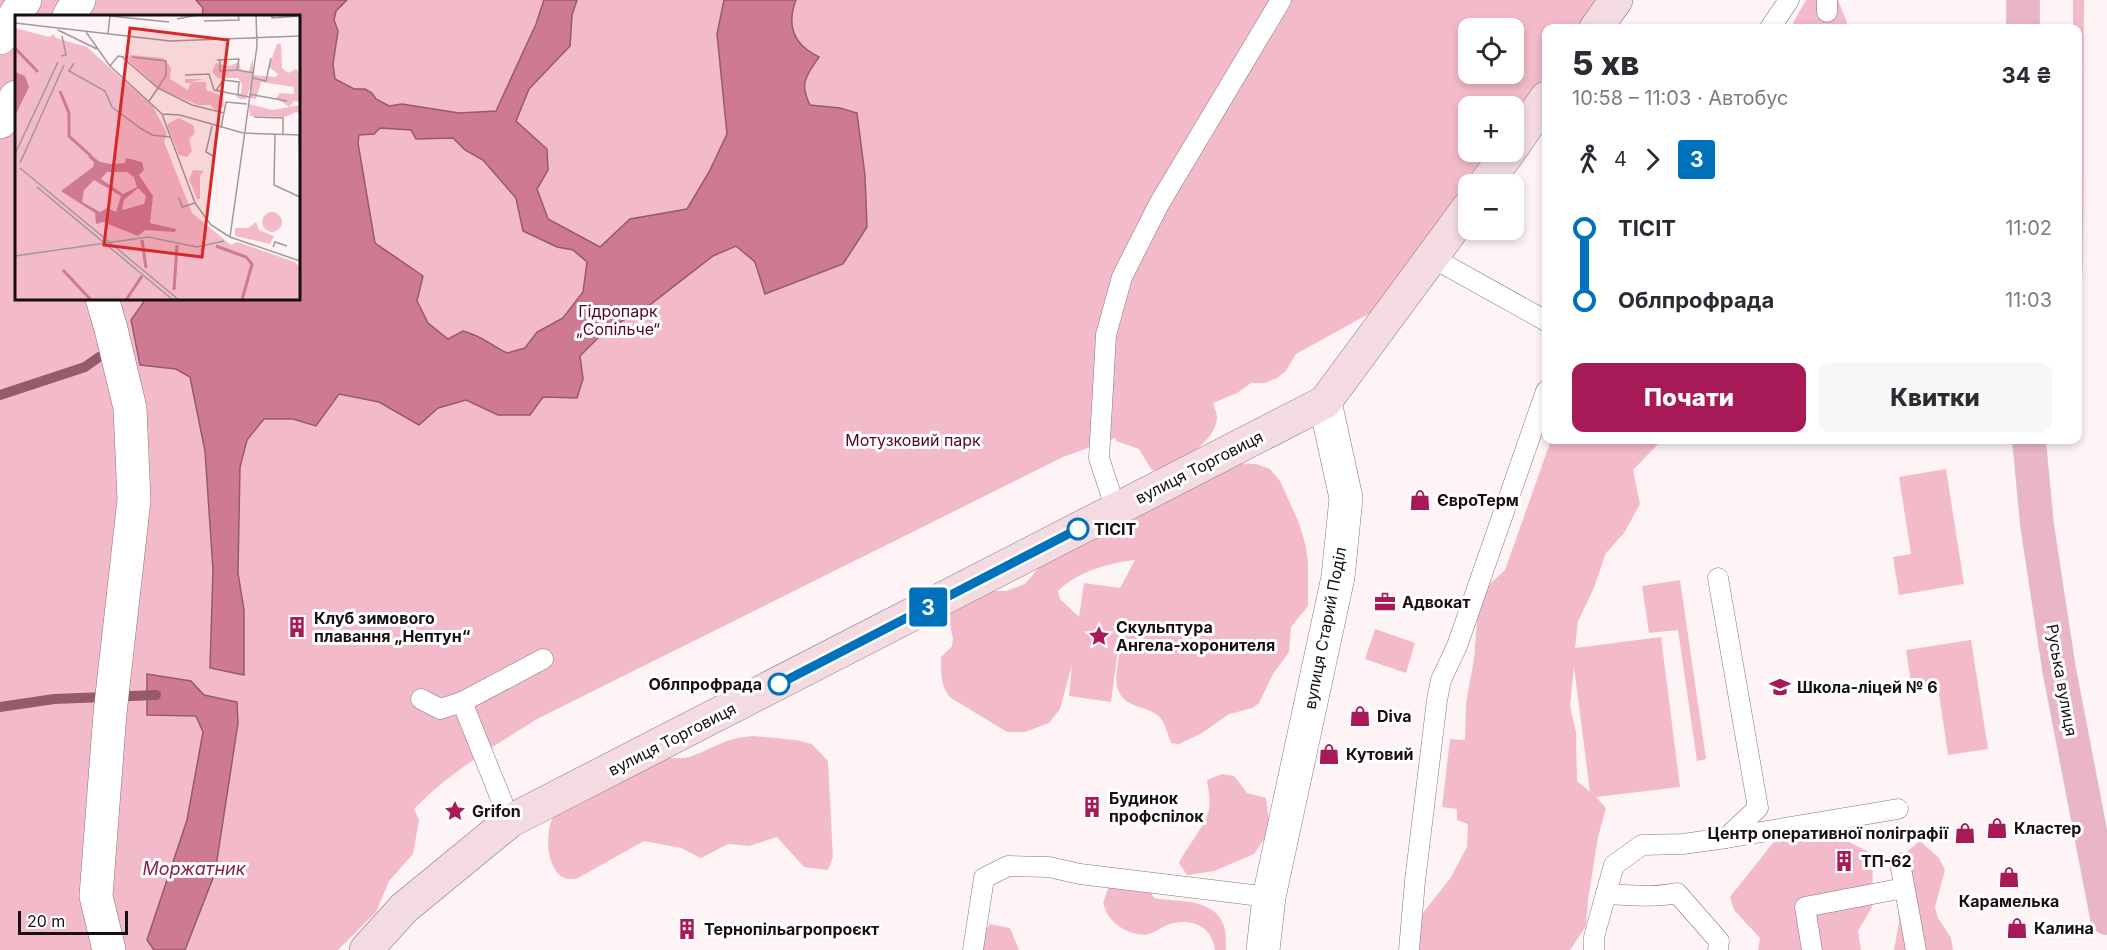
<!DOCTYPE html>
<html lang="uk">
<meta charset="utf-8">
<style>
body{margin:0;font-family:Inter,sans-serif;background:#f7f7f7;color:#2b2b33;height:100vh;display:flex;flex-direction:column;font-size:22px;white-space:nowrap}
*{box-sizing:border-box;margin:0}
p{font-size:20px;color:#7c7c81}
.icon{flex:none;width:33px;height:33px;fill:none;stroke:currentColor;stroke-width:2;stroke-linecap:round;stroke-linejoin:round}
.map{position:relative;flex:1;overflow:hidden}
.details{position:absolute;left:1542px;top:24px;width:540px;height:420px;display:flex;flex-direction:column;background:#fff;border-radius:12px;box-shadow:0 3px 9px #0003}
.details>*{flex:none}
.badge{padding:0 12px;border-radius:4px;font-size:21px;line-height:39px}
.tools{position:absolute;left:1458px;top:18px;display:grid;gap:12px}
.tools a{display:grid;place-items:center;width:66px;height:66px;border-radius:12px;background:#fff;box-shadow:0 3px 9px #0003;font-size:30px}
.scale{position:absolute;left:18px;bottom:15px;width:110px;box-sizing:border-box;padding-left:6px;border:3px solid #180f12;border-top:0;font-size:16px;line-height:21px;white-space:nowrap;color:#180f12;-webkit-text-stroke:4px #fff;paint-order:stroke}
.map>.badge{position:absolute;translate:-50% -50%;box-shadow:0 0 0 3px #fff}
.legs{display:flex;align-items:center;gap:9px;height:66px;padding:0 30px;font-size:20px}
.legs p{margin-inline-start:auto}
.summary{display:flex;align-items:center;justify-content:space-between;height:102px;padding:0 30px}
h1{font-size:33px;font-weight:800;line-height:45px}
.primary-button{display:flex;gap:12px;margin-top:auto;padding:12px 30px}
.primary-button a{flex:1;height:69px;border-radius:12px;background:#a81957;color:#fff;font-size:24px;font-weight:800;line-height:69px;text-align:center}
.primary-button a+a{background:#f7f7f7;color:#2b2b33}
ul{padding:0 30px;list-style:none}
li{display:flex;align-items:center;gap:21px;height:72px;font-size:22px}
li i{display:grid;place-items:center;width:9px;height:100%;margin:0 8px;background:currentColor}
li i::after{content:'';width:15px;height:15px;margin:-8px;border:4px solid;border-radius:50%;background:#fff}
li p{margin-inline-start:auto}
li:first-child i{background:linear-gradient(#0000 50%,currentColor 0)}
li:last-child i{background:linear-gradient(currentColor 50%,#0000 0)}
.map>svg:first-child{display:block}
.green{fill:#f3bbc9;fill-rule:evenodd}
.water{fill:#cd7a92;stroke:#975a6c;stroke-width:1.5;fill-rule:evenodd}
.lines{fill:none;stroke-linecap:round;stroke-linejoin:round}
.stream{stroke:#975a6c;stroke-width:10}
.lane-casing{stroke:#8a7379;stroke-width:21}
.street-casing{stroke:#8a7379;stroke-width:34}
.secondary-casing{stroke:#8a7379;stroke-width:34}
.primary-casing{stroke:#d5d4d4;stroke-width:34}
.lane{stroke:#fff;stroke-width:20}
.street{stroke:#fff;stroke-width:33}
.secondary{stroke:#f4dbe2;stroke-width:33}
.primary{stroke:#eab6c5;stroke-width:33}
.line-1-casing{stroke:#fff;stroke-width:14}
.line-1{stroke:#0072bc;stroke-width:9}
.stop-1-dot{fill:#fff;stroke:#0072bc;stroke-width:3}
.labels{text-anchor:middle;stroke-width:6;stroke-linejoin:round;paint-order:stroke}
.park-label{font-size:16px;fill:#520526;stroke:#fff}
.street-label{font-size:16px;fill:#180f12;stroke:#fff}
.poi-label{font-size:16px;font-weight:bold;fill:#180f12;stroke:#fff;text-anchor:start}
.stop-label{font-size:16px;font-weight:bold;fill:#180f12;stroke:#fff;text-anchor:start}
.water-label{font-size:18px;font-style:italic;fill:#88254a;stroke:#fff}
.inset-river{fill:none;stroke:#cd7a92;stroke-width:3}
.inset-road{fill:none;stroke:#a2989b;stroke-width:1.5}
.view{fill:#d62828;fill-opacity:0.15;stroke:#d62828;stroke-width:3}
.inset-edge{fill:none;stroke:#180f12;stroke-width:3}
</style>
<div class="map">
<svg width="2107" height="950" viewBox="0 0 2107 950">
<rect width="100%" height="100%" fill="#fef4f6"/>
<g class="green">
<path d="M0 0H1609L1589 28H1546V115L1491 184H1468V213L1383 306 1296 354 1286 371 1277 378 1265 383H1251L1237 393 1213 403C1214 407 1217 413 1217 417 1216 444 1178 461 1158 472L1151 469 1139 449 1116 441 1115 438 1063 457 537 719C493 747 450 772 414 809L419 820 413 854 389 881 376 912 338 950H0ZM16 16H298V298H16ZM1468 28H1514V74H1468ZM1468 106H1514V152H1468Z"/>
<path d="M1806 0H1838L1849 28H1794L1793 23Z"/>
<path d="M2073 0H2084C2083 95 2085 191 2082 286L2078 287V28H2073Z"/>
<path d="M1551 440H1662L1633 470 1640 504 1624 533 1606 553 1593 590 1578 621 1575 648 1661 637 1680 787 1596 797 1606 808 1598 837 1588 900 1586 926 1570 950H1419L1416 922 1451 877 1467 847 1468 824 1457 820V809L1442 807 1450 739 1465 740 1466 703 1474 659 1479 594 1505 570ZM1574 667 1590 792 1577 781 1576 732 1570 706Z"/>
<path d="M1233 463 1256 464 1270 469 1280 481 1299 523 1306 547 1308 564V606L1291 627 1289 652 1273 674 1259 703 1253 708 1229 714 1202 733 1179 744 1171 743C1167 733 1165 720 1156 714 1142 705 1121 707 1117 686 1114 672 1122 652 1120 635L1111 702 1069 696 1072 665 1060 709 1049 723 1025 732H1007L951 698C940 687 941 672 941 657L952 646 953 639 947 609 990 591H1006L1025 584 1047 558 1129 524 1141 514ZM1135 560 1120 588 1084 583 1079 617 1060 599 1058 591C1077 572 1108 563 1135 560Z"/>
<path d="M1946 469 1964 584 1899 595 1893 557 1911 554 1899 477Z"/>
<path d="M1680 580 1706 759 1697 761 1678 630 1649 633 1642 586Z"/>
<path d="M1375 629 1415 643 1406 673 1365 659Z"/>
<path d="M1971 640 1988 749 1948 755 1938 687 1912 690 1906 650Z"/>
<path d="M753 736 796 740 812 744 828 761 833 857 828 870 804 867 777 837 749 846 728 844 701 858 681 848 644 841 578 878C544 888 541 823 559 809 575 795 596 785 613 774 621 770 629 762 637 759 653 753 675 762 692 756 717 747 724 738 753 736Z"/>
<path d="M1222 774 1234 776 1247 793 1266 798 1269 821 1265 838 1254 854 1214 871 1187 875 1179 863C1186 848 1206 825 1209 809 1211 800 1208 788 1207 780Z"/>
<path d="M1810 831 1831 833 1873 854 1872 907 1858 931 1861 950H1758L1760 938 1734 910 1730 897 1776 839Z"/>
<path d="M1920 841 1939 858 1945 870 1935 907 1938 918 1951 938 1953 950H1894L1899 922 1894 856 1905 853Z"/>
<path d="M1110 883 1148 887 1154 898C1178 902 1215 898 1224 926 1226 933 1226 943 1226 950H1215C1212 926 1192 918 1170 924 1163 926 1156 932 1149 934 1137 937 1119 929 1111 919 1107 915 1105 908 1103 903Z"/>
<path d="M990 924 1010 928 1019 950H982L984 933Z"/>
</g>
<g class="water">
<path d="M196 0H347L336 11 334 20 338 31 333 64 335 79 354 89H365L372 93 376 99 389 106 402 104 459 113 496 111 536 24 544 0H577L572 15 570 46 529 89 516 121 547 149 548 170 537 189 548 219 600 247 630 219 687 209 709 172 727 134 717 34 724 0H796C786 26 794 45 819 57 806 76 799 83 810 105L840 108 857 113 865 176 867 227 843 264 765 294 755 262 736 246 713 256 647 307 606 330 580 356 583 379 577 398 543 397 530 415H498L466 400 438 408 419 425 379 402 339 394 316 426 293 419H264L247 440 240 467 238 573 244 610V675L210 668 213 570 205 451 190 377 176 369 140 365 131 320 143 303 144 299 298 298V16H202L203 8ZM380 128 411 130 416 139 453 138 465 150 483 160 516 198 523 231 557 247 573 250 587 262 583 292 563 318 537 332 525 348 507 353C489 344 482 336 463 331L448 339 428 323 417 301 423 276 375 243 358 143 359 135 374 134Z"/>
<path d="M147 674 191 681 204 695 237 702 238 723 215 873 185 950H154L147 940 187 820 203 732 196 716 147 715Z"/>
</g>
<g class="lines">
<g class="stream">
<path d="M0 395 85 367 99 357"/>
<path d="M0 707 54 699 156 695"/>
</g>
<defs>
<g id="lane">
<path d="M1827 12V0"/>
<path d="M1770 28 1789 0"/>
<path d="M1433 258 1546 321"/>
<path d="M1116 510 1099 458 1106 335 1122 277 1159 204 1281 0"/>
<path d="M421 699 440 709 462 702"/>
<path d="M510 821 462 702 543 659"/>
<path d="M1726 838 1898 809"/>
<path d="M1900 863 1916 950"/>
<path d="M1606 894C1630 895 1653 898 1677 893L1719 941 1718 950"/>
<path d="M973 950 984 878 1008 866 1049 867 1080 874 1269 897"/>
<path d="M1409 950 1415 881 1437 700 1441 680 1457 646 1546 391"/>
<path d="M1594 950V937L1614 865 1642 845 1683 844 1726 838 1758 808 1718 578"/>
<path d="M1812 950 1805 907 1904 888"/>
</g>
<g id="street">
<path d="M69 16 79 0"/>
<path d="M0 38 25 0"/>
<path d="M0 122 16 97"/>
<path d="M102 298 111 329 130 408 134 500 110 713 96 896 109 950"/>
<path d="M1263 950 1269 897 1338 577 1346 498 1325 402"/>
</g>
<g id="secondary">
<path d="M1596 28 1616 0"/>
<path d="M1514 145 1546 98"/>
<path d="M1485 184 1509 152"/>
<path d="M366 950 404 908 510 821 1325 402 1468 208"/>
</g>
<g id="primary">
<path d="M2023 0V28"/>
<path d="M2029 440 2037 525 2059 669 2107 918"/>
</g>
</defs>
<use href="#lane" class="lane-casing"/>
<use href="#street" class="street-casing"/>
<use href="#secondary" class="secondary-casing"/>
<use href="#primary" class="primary-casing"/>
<use href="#lane" class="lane"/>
<use href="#street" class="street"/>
<use href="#secondary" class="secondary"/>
<use href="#primary" class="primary"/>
</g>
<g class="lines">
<defs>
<path id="line-1" d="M779 684 1078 529"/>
</defs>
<use href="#line-1" class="line-1-casing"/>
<use href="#line-1" class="line-1"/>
</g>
<defs>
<symbol id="shop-bare" viewBox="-9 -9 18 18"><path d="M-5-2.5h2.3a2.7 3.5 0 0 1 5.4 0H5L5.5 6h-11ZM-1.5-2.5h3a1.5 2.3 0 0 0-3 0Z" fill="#a81957" stroke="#fff" stroke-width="2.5" paint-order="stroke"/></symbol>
<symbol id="office-bare" viewBox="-9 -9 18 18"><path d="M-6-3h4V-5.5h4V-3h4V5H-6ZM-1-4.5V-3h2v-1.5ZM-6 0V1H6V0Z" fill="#a81957" stroke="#fff" stroke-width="2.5" paint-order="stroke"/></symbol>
<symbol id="building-bare" viewBox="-9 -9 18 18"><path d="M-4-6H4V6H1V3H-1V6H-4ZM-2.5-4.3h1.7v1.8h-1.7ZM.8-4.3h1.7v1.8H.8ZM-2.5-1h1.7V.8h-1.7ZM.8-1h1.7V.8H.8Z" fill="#a81957" stroke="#fff" stroke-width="2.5" paint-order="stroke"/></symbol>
<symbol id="sight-bare" viewBox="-9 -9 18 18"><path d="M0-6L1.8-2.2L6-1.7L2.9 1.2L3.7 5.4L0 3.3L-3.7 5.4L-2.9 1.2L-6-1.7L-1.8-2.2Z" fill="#a81957" stroke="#fff" stroke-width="2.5" paint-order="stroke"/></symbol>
<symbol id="school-bare" viewBox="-9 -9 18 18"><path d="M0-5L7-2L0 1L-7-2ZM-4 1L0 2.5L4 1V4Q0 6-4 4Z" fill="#a81957" stroke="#fff" stroke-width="2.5" paint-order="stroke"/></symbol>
</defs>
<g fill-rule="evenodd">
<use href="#shop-bare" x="1405" y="485" width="30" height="30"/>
<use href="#office-bare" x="1370" y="587" width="30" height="30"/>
<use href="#building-bare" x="282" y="612" width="30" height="30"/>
<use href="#sight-bare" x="1084" y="621" width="30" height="30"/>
<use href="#school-bare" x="1765" y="672" width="30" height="30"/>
<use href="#shop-bare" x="1345" y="701" width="30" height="30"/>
<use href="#shop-bare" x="1314" y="739" width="30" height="30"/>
<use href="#building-bare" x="1077" y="792" width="30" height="30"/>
<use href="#sight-bare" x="440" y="796" width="30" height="30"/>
<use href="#shop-bare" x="1982" y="813" width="30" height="30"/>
<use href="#shop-bare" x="1950" y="818" width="30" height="30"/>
<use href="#building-bare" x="1829" y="846" width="30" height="30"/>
<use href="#shop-bare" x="1994" y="862" width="30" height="30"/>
<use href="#shop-bare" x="2002" y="913" width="30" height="30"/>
<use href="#building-bare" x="672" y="914" width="30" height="30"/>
</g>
<g class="stop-1-dot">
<circle cx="1078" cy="529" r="10"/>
<circle cx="779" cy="684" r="10"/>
</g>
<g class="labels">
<g class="park-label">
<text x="618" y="317">Гідропарк<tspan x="618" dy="18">„Сопільче“</tspan></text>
<text x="913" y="446">Мотузковий парк</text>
</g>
<g class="street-label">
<text transform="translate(1199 467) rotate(-27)" y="6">вулиця Торговиця</text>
<text transform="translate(1325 628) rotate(-79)" y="6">вулиця Старий Поділ</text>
<text transform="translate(2062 680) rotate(80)" y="6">Руська вулиця</text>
<text transform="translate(672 739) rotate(-27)" y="6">вулиця Торговиця</text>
</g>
<g class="poi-label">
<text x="1437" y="506">ЄвроТерм</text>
<text x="1402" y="608">Адвокат</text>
<text x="314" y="624">Клуб зимового<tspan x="314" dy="18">плавання „Нептун“</tspan></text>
<text x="1116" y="633">Скульптура<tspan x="1116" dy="18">Ангела-хоронителя</tspan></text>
<text x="1797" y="693">Школа-ліцей № 6</text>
<text x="1377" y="722">Diva</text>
<text x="1346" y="760">Кутовий</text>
<text x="1109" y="804">Будинок<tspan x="1109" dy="18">профспілок</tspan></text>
<text x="472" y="817">Grifon</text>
<text x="2014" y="834">Кластер</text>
<text x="1948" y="839" text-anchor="end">Центр оперативної поліграфії</text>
<text x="1861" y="867">ТП-62</text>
<text x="2009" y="907" text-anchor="middle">Карамелька</text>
<text x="2034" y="934">Калина</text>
<text x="704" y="935">Тернопільагропроєкт</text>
</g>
<g class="stop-label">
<text x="1094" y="535">ТІСІТ</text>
<text x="762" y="690" text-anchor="end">Облпрофрада</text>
</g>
<g class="water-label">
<text x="194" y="875">Моржатник</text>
</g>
</g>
<g transform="translate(15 15)">
<rect width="285" height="285" fill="#fef4f6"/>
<path d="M0 13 34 22 39 19 41 23 72 32 138 92 152 118 149 127 177 198 216 230 222 227 280 247 285 253V285H0ZM262 29H266L267 53 273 58 281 54 285 58V87L279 86 274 92 261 83 265 78 279 79V72L246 67 241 84 235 83V73L231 84H225L221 81 226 78 227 69 223 63H203L197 57 201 48 214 51 224 47 226 55 234 56 238 43V60L261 62 263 59 254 52ZM116 40 148 43 156 53 155 64 173 75 176 68H170V64H189L175 67H191V75L208 81 209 91 202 96 195 90H183L145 74 111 43ZM234 89 257 95 285 90V100L282 97 269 102 235 101ZM164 103 178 110 180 118 174 124 177 136 172 142 164 140 152 109ZM178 155 189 156 185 161V184H182L174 164ZM247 207a10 10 0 1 1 20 0a10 10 0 1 1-20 0ZM241 207 244 215 259 221 255 229 220 221V213H233Z" fill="#f3bbc9"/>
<path d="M0 57 10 61 14 72 0 101ZM76 140 85 147 96 149 110 148 111 143 127 147 129 155 124 160 138 181 135 208 161 214 160 217 130 215 123 221 88 207 81 209 80 198 46 176 78 152 79 147 73 142ZM92 157H112L119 162 122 172 108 179 86 164ZM79 165 106 181 101 197 92 193 85 197 67 187 69 175ZM123 173 131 181 129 189 107 195 109 185Z" fill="#cd7a92" fill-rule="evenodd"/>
<path class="inset-river" d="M0 33 23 57M45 76 54 98V121L76 141M127 225 131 253M201 231 231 242 237 249 227 285M48 255 76 285M159 275 162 230M111 285 127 261"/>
<path class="inset-road" d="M257 0V3L285 1M95 1 154 7M162 4 182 0M189 6 224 5 223 0M0 8 155 26 285 21M43 15 82 34M71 17 95 51 147 99 180 188 196 210 215 222 285 246M93 19 95 0M46 41 51 40 47 21M106 41 143 73 151 60V46L117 42M202 45 224 44 222 55 239 58M205 45V56L222 55M59 48 54 56 90 76 97 92 125 113 137 120 155 122M95 51 103 41 109 42M170 60 194 59 199 75 234 82M238 63 251 66 256 43M201 76 208 65 224 67 223 80M234 79 272 86M134 86 143 73 177 90 209 98M147 99 165 100 228 118 285 120M239 102 268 103V120M197 111 191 137 200 142M206 113 211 87 232 89M260 120 259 170 285 182M284 120 285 159M0 139 43 47M5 148 49 50M5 153 164 285M22 172 158 285M164 183 167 192 180 188M215 222 242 31 241 0M258 232 260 227 272 231M0 241 133 222 182 232 209 226"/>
<path class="view" d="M115 13 213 25 187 242 89 230Z"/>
<rect width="285" height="285" class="inset-edge"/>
</g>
</svg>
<div class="tools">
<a><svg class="icon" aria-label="locate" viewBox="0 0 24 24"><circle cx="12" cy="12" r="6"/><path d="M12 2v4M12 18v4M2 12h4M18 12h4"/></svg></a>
<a>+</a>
<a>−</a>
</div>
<div class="scale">20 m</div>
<b class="badge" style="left:928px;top:607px;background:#0072bc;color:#fff">3</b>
<section class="details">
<div class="summary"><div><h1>5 хв</h1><p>10:58 – 11:03 · Автобус</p></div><b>34 ₴</b></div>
<div class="legs"><svg class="icon" aria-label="walk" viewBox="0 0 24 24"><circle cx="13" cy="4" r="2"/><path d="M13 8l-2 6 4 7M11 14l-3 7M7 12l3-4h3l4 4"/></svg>4<svg class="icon" aria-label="forward" viewBox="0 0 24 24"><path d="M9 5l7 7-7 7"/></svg><b class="badge" style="background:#0072bc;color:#fff">3</b></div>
<ul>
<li><i style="color:#0072bc"></i><b>ТІСІТ</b><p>11:02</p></li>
<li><i style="color:#0072bc"></i><b>Облпрофрада</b><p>11:03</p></li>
</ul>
<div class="primary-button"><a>Почати</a><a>Квитки</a></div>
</section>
</div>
